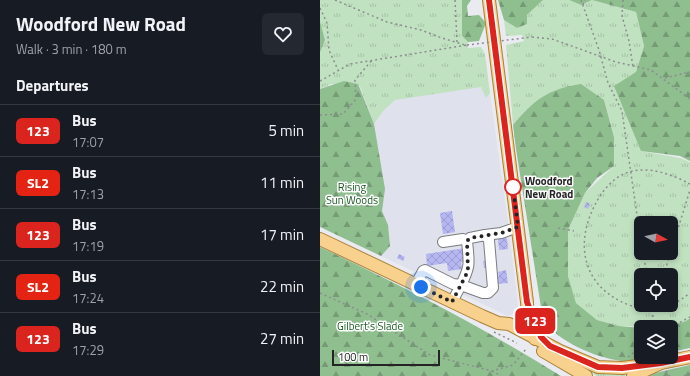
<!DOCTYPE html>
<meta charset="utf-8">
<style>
body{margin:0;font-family:"Titillium Web",sans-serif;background:#242831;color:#f1f3f6;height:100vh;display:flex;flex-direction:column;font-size:15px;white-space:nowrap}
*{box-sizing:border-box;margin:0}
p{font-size:13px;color:#9ea1a6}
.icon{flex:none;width:22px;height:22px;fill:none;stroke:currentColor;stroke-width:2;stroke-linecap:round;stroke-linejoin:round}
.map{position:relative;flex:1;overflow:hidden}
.side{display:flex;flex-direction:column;background:#171b24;width:320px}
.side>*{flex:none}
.badge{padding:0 8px;border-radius:6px;font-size:14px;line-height:26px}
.needle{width:26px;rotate:98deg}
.fabs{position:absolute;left:314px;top:216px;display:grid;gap:8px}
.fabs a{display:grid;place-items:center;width:44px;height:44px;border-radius:6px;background:#171b24;box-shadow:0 2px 6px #0003;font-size:20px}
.scale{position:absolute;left:12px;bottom:10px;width:108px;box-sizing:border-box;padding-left:4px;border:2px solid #242426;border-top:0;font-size:11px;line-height:14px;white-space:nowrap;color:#242426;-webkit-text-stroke:3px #fff;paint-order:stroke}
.you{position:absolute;width:20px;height:20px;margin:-10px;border:3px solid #fff;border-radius:50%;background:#1a73e8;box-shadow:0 0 0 6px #1a73e833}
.map>.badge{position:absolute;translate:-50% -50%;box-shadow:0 0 0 2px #fff}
h2{padding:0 16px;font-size:15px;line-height:36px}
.round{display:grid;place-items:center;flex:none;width:42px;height:42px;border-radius:6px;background:#242831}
.headline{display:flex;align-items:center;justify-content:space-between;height:68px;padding:0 16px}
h1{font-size:19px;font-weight:700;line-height:30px}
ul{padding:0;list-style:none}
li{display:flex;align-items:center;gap:12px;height:52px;padding:0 16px;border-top:1px solid #363941}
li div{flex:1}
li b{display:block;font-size:15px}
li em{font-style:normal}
li .badge{min-width:44px;font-weight:700;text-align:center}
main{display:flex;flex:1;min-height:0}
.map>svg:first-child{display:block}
.built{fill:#dfe1ed}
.grass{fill:url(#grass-tufts);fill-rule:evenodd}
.forest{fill:url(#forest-firs)}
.building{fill:url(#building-cross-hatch)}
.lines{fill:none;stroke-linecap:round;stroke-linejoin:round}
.minor-casing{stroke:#7b7c80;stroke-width:12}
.major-casing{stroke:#ab8139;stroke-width:14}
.path{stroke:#8c8c90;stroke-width:1.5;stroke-dasharray:2 3;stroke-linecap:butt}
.minor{stroke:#fff;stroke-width:10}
.major{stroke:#f8d18e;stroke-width:12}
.path-bridge{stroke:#8c8c90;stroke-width:1.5;stroke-dasharray:2 3;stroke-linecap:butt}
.line-casing{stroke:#fff;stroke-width:9}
.line{stroke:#dc241f;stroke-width:6}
.walk{stroke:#242426;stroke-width:4;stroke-dasharray:0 7.2}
.stop-dot{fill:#fff;stroke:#dc241f;stroke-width:2}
.labels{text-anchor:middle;stroke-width:3;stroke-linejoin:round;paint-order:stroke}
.stop-label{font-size:11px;font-weight:bold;fill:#242426;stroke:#fff;text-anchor:start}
.park-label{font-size:11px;fill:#16591d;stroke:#fff}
</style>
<main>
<section class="side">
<div class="headline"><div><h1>Woodford New Road</h1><p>Walk · 3 min · 180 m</p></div><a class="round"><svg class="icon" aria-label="heart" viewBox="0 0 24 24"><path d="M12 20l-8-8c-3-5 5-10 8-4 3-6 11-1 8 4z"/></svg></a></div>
<h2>Departures</h2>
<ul>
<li><span class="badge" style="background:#dc241f;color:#fff">123</span><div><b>Bus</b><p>17:07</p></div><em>5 min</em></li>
<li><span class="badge" style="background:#e42313;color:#fff">SL2</span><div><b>Bus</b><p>17:13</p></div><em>11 min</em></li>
<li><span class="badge" style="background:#dc241f;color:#fff">123</span><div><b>Bus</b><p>17:19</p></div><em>17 min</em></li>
<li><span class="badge" style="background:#e42313;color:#fff">SL2</span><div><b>Bus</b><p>17:24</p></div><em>22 min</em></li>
<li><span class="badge" style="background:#dc241f;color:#fff">123</span><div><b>Bus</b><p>17:29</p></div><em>27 min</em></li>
</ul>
</section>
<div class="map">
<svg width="370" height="376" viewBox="0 0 370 376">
<defs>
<pattern id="grass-tufts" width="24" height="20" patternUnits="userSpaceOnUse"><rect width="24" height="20" fill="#c1e2c1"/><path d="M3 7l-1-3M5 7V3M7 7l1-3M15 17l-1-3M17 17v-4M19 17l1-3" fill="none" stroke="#a6c2a6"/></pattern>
<pattern id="forest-firs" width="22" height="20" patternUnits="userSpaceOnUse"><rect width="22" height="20" fill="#8fbe8f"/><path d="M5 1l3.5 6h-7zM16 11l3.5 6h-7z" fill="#759a75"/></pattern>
<pattern id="building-cross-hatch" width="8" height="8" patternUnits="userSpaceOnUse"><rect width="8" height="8" fill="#b6b7f2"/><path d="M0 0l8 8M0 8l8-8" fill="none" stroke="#9c9dcf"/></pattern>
</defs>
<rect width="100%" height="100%" fill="#eaebf0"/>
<path class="built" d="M166 65 189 229 198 305 197 312 188 316 61 256 37 83Z"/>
<g class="grass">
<path d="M0 0H142V36L148 42V48L161 47 165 54 170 93 166 98 161 87 75 100 63 111 54 124 40 86 11 84 0 89V50L5 40 0 21Z"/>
<path d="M223 0H249L261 5 272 0 316 12 324 46 316 72 321 151 360 158 370 162V317L366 321 347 327 299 326 277 320 256 303 248 276V230L265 193 294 166V137L284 100 206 110 193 125 186 45 204 41 202 35 186 36 184 20 197 28 207 24V15ZM321 223H351V253H321ZM321 275H351V305H321Z"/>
<path d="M266 368 283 374H303L306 376H276Z"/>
</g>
<g class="forest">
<path d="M142 0H151L147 6 148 16 159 15 166 23 159 41 148 42 142 36Z"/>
<path d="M178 0H223L207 15V24L197 28 184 20Z"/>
<path d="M249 0H370V161L360 156 321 151 294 86 316 72 324 46 316 12 272 0 261 5Z"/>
<path d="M0 21 5 40 0 52Z"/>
<path d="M24 81 38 84 54 124 65 189 62 211 68 225 70 246 61 256 0 227V89Z"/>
<path d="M261 84 284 100 294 137V166L277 178 265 193 248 230V276L256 303 277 320 299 326 321 328V357H332L302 364 301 361C274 357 239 342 223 320L196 149 193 125C214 100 228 89 261 84Z"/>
<path d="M0 247C83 286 164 328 241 376H0Z"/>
<path d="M370 318V348L351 352V327H347L366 321Z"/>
<path d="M370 365V376H323L326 375Z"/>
</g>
<g class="building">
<path d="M266 202 270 204 268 209 264 207Z"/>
<path d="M132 211 135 232 123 234 120 213Z"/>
<path d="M187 238 188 249 179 250 178 239Z"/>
<path d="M145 248 147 261 141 262 142 269 128 271 127 263 107 266 106 254Z"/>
<path d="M79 254 85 257 83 261 77 258Z"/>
<path d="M168 260 169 267 164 268 163 261Z"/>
<path d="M186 270 188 283 176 284 175 277 179 276 178 272Z"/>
</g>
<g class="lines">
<defs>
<g id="minor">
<path d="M165 235 169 240 173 288 168 293H163L141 285C151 265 149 263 147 241L150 238Z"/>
<path d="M165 235 181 233 198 227"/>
<path d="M123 242 143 239 147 241"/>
<path d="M96 284 103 271 105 270 133 284 141 285 132 302"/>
</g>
<g id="major">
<path d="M169 0 200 246 207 302 208 323 215 339"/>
<path d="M0 239 162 316 178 323 189 324 240 351 278 367 302 368 341 363"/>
<path d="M223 351 266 376"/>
<path d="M313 376 341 363 370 357"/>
</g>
</defs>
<use href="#minor" class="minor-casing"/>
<use href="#major" class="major-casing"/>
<g class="path">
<path d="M15 0 67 22 101 30 122 38 145 45"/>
<path d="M135 0 137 42"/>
<path d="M261 0 279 50 288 83 302 111 321 243"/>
<path d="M303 0 302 16 309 41 313 67"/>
<path d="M263 5 265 0"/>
<path d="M0 8 7 23 9 50 18 70"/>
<path d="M212 37 232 39 296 62 331 70 370 99"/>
<path d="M345 78 370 72"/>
<path d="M0 81 30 64 147 45"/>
<path d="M0 115 23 114 36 99 35 80 52 60"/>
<path d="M370 184C352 174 326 165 306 173 293 178 282 191 276 203 254 243 262 287 309 305 335 315 349 309 370 293"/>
<path d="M238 228 254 231"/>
<path d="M351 251 370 190"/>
<path d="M323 253 327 275"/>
<path d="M344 275 350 253"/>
<path d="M0 293 47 314 110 355 129 360 172 371 193 365 206 349"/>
<path d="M221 320 227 333"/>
<path d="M333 327V305"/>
<path d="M351 327 370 317"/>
<path d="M174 332 197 343"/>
<path d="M308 357 321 347"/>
<path d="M172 371 181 376"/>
<path d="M346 371 350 376"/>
<path d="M364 376 370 373"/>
</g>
<use href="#minor" class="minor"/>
<use href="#major" class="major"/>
<path class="path-bridge" d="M147 45 212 37"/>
</g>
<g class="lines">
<defs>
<path id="line" d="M169 0 207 302 221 337 230 346 278 367 302 368 341 363 370 357"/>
</defs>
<use href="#line" class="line-casing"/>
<use href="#line" class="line"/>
<path class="walk" d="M101 287 132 302 148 271 147 241 150 238 181 233 198 227 193 187"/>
</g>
<circle class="stop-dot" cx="193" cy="187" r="8"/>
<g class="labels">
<g class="stop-label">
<text x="205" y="185">Woodford<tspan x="205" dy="13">New Road</tspan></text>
</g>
<g class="park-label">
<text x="32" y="191">Rising<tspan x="32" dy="13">Sun Woods</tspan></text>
<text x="50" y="330">Gilbert's Slade</text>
</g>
</g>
</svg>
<div class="fabs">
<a><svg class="needle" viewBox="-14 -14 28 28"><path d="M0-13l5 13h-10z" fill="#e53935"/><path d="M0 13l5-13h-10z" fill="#9ea1a6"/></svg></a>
<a><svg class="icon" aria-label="locate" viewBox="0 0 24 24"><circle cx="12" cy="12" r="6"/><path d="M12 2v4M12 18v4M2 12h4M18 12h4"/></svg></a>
<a><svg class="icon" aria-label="layers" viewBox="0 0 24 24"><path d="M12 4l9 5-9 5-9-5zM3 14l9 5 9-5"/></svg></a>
</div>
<div class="scale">100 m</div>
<div class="you" style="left:101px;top:287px"></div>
<b class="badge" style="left:215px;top:321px;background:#dc241f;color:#fff">123</b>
</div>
</main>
